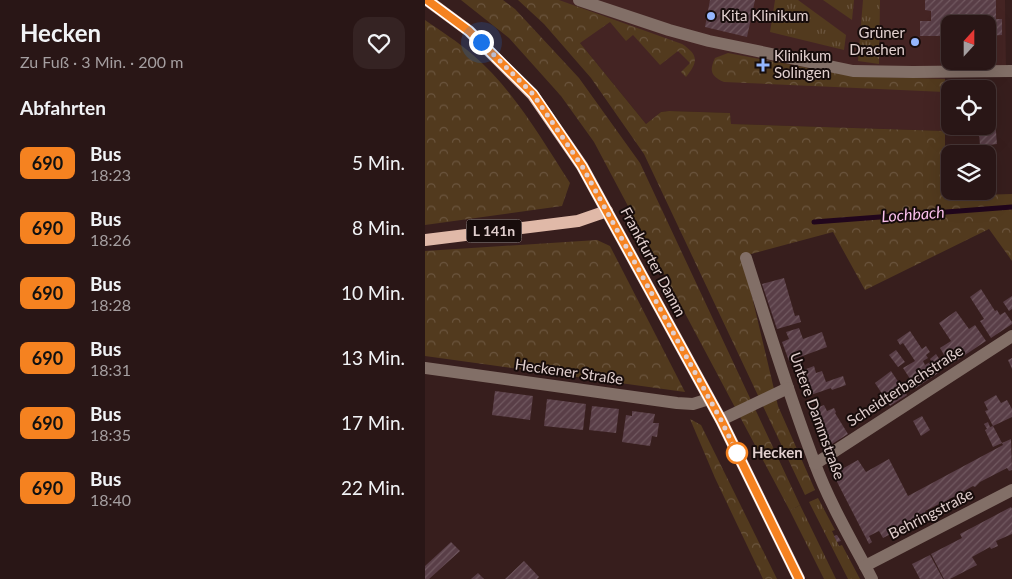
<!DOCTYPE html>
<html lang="de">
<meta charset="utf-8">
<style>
body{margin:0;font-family:Lato,sans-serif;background:#352323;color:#f1f3f6;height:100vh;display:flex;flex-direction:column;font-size:19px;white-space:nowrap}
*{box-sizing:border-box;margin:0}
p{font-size:16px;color:#a59fa1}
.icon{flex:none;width:28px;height:28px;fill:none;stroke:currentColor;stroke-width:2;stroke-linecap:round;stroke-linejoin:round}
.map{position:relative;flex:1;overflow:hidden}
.drawer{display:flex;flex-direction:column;background:#291616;width:425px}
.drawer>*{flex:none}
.badge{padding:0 10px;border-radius:8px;font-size:18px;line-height:32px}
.needle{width:32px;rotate:21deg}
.controls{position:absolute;left:516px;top:15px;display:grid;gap:10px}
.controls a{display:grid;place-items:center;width:55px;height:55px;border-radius:10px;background:#291616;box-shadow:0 5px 20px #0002,0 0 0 1px #453535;font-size:25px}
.you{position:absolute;width:25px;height:25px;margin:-12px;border:4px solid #fff;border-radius:50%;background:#1a73e8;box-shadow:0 0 0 8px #1a73e833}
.map>.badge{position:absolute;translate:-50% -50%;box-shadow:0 0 0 2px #fff}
h2{padding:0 20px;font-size:19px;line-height:45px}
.round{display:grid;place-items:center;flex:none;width:52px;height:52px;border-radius:15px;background:#352323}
.head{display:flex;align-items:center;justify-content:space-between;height:85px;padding:0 20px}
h1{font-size:24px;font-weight:700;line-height:38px}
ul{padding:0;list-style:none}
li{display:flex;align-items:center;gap:15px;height:65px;padding:0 20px}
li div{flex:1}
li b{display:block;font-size:19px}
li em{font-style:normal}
li .badge{min-width:55px;font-weight:700;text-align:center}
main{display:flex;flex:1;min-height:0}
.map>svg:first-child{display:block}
.built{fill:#442423;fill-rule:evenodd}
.grass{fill:url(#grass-tufts)}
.forest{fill:url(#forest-crowns)}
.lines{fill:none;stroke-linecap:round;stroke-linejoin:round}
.stream{stroke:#21061c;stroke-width:5}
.building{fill:url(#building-hatch)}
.minor{stroke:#826f67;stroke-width:12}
.major{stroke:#e0b9a8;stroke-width:12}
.line-casing{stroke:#fff;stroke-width:11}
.line{stroke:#f58220;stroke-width:8}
.walk{stroke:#e1cfce;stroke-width:5;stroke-dasharray:0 9}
.poi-dot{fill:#95b6fd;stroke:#170c0b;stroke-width:2}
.stop-dot{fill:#fff;stroke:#f58220;stroke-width:2.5}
.labels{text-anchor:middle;stroke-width:4;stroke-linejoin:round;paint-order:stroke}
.shield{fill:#170c0b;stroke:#a49494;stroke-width:1}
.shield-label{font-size:14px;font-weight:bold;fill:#e1cfce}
.poi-label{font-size:15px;fill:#e1cfce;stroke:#170c0b;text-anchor:start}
.street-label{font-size:15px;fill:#e1cfce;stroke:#170c0b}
.stop-label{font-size:15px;font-weight:bold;fill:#e1cfce;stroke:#170c0b;text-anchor:start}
.water-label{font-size:16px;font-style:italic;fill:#fbbfed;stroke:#170c0b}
</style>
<main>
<section class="drawer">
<div class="head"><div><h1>Hecken</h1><p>Zu Fuß · 3 Min. · 200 m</p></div><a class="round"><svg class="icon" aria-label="heart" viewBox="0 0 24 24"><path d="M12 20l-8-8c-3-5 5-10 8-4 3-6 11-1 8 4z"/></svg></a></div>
<h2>Abfahrten</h2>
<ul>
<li><span class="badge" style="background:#f58220;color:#111">690</span><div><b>Bus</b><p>18:23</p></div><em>5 Min.</em></li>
<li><span class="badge" style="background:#f58220;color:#111">690</span><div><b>Bus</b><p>18:26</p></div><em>8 Min.</em></li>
<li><span class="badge" style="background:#f58220;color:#111">690</span><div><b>Bus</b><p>18:28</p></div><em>10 Min.</em></li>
<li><span class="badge" style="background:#f58220;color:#111">690</span><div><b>Bus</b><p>18:31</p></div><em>13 Min.</em></li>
<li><span class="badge" style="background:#f58220;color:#111">690</span><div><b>Bus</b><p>18:35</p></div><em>17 Min.</em></li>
<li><span class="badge" style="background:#f58220;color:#111">690</span><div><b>Bus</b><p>18:40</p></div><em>22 Min.</em></li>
</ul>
</section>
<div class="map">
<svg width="587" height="579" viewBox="0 0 587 579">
<defs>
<pattern id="grass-tufts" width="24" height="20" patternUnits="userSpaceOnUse" patternTransform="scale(1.25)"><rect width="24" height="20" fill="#523a1e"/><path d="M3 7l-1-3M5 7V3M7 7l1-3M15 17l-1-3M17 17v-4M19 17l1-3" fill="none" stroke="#6b553e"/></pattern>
<pattern id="forest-crowns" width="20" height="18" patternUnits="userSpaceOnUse" patternTransform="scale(1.25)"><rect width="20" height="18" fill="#523a1e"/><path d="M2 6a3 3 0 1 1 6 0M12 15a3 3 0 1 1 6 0" fill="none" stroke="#6b553e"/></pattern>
<pattern id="building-hatch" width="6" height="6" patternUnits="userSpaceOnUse" patternTransform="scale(1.25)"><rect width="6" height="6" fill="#593e47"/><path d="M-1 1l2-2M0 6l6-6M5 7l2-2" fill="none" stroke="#715960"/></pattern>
</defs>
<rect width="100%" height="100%" fill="#371e1d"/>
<path class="built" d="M111 0H580L581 67 520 66V131L306 124 305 113 244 111 236 112 221 124 155 43ZM525 24H562V61H525Z"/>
<g class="grass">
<path d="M350 0H373L421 35 419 50 345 32Z"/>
<path d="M398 0H429L427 20Z"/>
<path d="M438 0H455L454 64 433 61Z"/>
<path d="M393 498 410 530 407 531 414 546 417 545 435 579H423L384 502Z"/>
<path d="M375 505 411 579H399L365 511Z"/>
</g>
<g class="forest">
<path d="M36 0H78L90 9 154 78 215 163 375 505 365 511 169 142 136 96 84 38Z"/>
<path d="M93 0H134L257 44C274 55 273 62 261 77L256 72 265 63 253 51 235 65 208 35 201 41 185 22 155 43 221 124 236 112 244 111 305 113 306 124 520 131V196L587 194V261L564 229 440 290 408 232 315 257 325 288 353 406 390 490 380 495 219 154 166 78 119 24Z"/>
<path d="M0 20C16 31 33 42 47 54 88 89 116 138 145 183L137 206 0 225Z"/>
<path d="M303 53 427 76 520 79V92L299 82C286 76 284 71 290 58Z"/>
<path d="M172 240 185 246 260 392 0 356V251Z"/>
<path d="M265 419 276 425 352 579H338L290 478Z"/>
</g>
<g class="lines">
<path class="stream" d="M389 222 587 207"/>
</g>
<g class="building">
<path d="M285 0H330L322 37 280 27Z"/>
<path d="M500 0H571V19H577V35L562 36V24H525V36H495V21H506V11L500 10Z"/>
<path d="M561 84V89H528V86Z"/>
<path d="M570 119 572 144 555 146 554 133 541 134 540 126H562V120Z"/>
<path d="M359 278 370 316 374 315 376 322 352 329 337 284Z"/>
<path d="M556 289 570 311 572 310 575 315 580 312 587 322V324L566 338 555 321 559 319 545 297Z"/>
<path d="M587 296V309L584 311 578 302Z"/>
<path d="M531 311 544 329 550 325 561 341 525 365 515 348 526 341 514 323Z"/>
<path d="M374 328 378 339 397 332 402 347 364 361 357 342 364 339 361 332Z"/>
<path d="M485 331 497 349 501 346 505 352 501 355 503 358 498 361 500 365 505 362 513 373 491 388 478 368 490 361 478 343 475 345 472 340Z"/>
<path d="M471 350 480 362 473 367 464 355Z"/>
<path d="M511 354 519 366 512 370 505 359Z"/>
<path d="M587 358V369L583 360Z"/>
<path d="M389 366 391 373 397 371 401 382 418 376 421 385 407 390 406 388 383 396 376 371Z"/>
<path d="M466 371 482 395 465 406 450 383Z"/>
<path d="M70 391 108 396 105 420 67 415Z"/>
<path d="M571 395 576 403 582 400 587 409V417L568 426 577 443 568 447 560 430 562 429 559 424 563 422 565 427 568 426 560 411 563 410 559 402Z"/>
<path d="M122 399 161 404 158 430 119 426Z"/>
<path d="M399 405 402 411 409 408 411 412 410 413 423 434 407 444 396 426 389 409Z"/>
<path d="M167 406 194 409 191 433 164 430Z"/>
<path d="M207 411 230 414 228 423H234L232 437 227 436 225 446 197 442 201 415 207 416Z"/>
<path d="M497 416 505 430 496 436 488 421Z"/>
<path d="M586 439 587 470 584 471 582 468 555 482 550 487 548 486 539 491 540 492 524 499 523 501 519 504 516 503 500 511 502 515 458 538 454 531 444 536 447 542 444 544 408 474 433 460 441 472 464 459 483 496 578 445 577 443Z"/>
<path d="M586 507 587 509V534L571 541 573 546 566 549 565 547 547 557 552 565 525 579H519L506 554 537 538 535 534Z"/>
<path d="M412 535 416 541 412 542 409 536Z"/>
<path d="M26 542 35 551 4 579H0V566Z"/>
<path d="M505 555 518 579H495L487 564Z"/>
<path d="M99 561 114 577 112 579H80Z"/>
<path d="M53 573 59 579H46Z"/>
</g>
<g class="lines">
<g class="minor">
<path d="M154 0 244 30 284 41 428 71 488 72 587 71"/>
<path d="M321 258C343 327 364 396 390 464 405 504 427 541 447 579"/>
<path d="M0 368 252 403 268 404 284 399"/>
<path d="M296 420 363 388"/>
<path d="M390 464 587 336"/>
<path d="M440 566 587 490"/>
</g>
<g class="major">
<path d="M2 0 44 31 108 95 157 166 296 420 374 579"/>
<path d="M0 240 153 221 182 211"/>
</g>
</g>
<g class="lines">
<defs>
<path id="line" d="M2 0 44 31 108 94 157 166 296 420 374 579"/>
</defs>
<use href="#line" class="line-casing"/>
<use href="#line" class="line"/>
<path class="walk" d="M56 42 108 94 157 166 296 420 312 453"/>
</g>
<g class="poi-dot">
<circle cx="286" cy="16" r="5"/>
<circle cx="490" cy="42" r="5"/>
<path d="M335.5 57.5h5v5h5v5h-5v5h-5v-5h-5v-5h5z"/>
</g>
<circle class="stop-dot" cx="312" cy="453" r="10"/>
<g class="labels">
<rect class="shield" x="41.5" y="219.5" width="55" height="23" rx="4"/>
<g class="shield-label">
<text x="69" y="236">L 141n</text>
</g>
<g class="poi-label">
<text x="296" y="21">Kita Klinikum</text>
<text x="480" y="38" text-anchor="end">Grüner<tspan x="480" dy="17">Drachen</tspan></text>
<text x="349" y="61">Klinikum<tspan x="349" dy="17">Solingen</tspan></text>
</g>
<g class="street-label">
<text transform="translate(228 262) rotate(62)" y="5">Frankfurter Damm</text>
<text transform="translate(144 372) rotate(8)" y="5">Heckener Straße</text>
<text transform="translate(480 386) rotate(-33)" y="5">Scheidterbachstraße</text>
<text transform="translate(392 416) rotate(70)" y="5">Untere Dammstraße</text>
<text transform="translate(506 514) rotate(-27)" y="5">Behringstraße</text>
</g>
<g class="stop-label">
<text x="327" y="458">Hecken</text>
</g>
<g class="water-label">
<text transform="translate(488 214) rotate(-4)" y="6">Lochbach</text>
</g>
</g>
</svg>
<div class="controls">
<a><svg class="needle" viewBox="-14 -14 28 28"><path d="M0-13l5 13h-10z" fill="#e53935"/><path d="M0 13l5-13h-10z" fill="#a59fa1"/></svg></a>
<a><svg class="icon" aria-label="locate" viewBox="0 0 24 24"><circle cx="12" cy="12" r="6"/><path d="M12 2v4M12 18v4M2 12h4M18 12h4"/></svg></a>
<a><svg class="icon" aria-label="layers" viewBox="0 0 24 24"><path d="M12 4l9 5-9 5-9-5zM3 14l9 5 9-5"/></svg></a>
</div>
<div class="you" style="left:56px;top:42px"></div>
</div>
</main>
